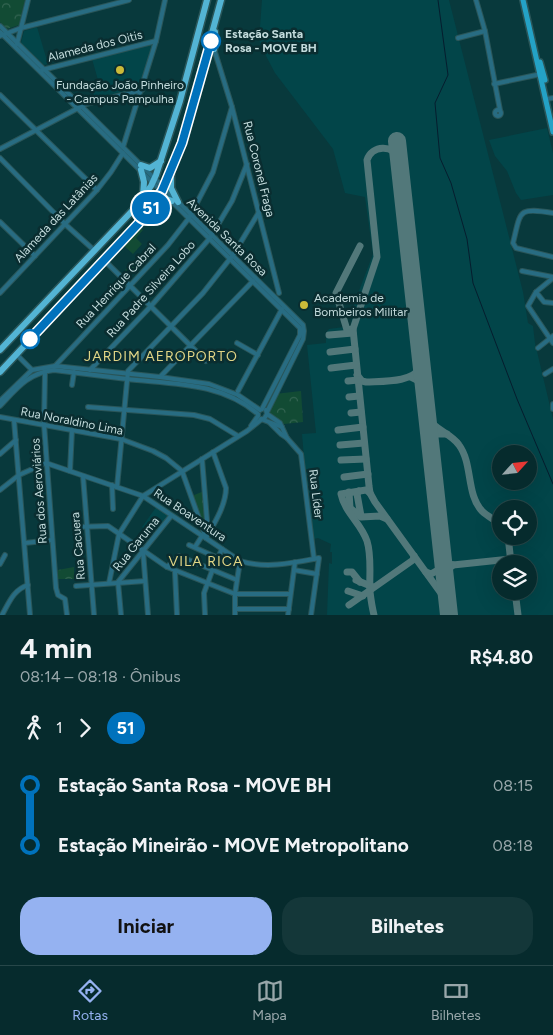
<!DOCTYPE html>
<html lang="pt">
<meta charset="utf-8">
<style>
body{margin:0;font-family:Figtree,sans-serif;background:#143739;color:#f1f3f6;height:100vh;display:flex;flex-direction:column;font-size:19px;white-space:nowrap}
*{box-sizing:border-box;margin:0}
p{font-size:16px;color:#98a7aa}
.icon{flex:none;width:28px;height:28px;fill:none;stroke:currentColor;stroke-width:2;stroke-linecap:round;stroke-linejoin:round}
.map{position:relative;height:615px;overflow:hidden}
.side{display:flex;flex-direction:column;background:#062b2d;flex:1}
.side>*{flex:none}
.badge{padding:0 10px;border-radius:16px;font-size:18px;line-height:32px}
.needle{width:32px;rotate:63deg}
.tools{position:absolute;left:492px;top:445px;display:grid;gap:10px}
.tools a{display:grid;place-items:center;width:45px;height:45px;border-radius:50%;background:#062b2d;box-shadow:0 5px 20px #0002,0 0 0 1px #274749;font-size:25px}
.map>.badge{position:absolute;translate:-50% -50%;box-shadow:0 0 0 2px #fff}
.legs{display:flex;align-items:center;gap:8px;height:55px;padding:0 20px;font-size:16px}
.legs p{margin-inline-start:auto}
.overview{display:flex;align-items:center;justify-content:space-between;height:85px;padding:0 20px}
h1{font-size:28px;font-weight:700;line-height:38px}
.primary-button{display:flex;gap:10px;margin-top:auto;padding:10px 20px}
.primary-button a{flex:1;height:58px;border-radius:20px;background:#95b2f1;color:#111;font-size:20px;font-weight:700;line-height:58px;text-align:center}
.primary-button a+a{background:#143739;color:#f1f3f6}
ul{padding:0 20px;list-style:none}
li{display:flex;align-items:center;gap:18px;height:60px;font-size:19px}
li i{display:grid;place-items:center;width:8px;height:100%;margin:0 6px;background:currentColor}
li i::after{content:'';width:12px;height:12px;margin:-6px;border:4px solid;border-radius:50%;background:#062b2d}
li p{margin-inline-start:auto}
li:first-child i{background:linear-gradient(#0000 50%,currentColor 0)}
li:last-child i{background:linear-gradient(currentColor 50%,#0000 0)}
.tabs{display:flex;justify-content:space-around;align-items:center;height:70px;border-top:1px solid #274749;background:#062b2d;font-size:14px;color:#98a7aa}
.tabs a{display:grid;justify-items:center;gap:2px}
.tabs .current{color:#95b2f1}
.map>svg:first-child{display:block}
.built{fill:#024549;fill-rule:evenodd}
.park{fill:url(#park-crowns)}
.pitch{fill:#124b34}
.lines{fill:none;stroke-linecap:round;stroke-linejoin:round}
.stream{stroke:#061d2e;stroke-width:1}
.taxiway{stroke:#52787a;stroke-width:7}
.runway{stroke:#52787a;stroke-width:18}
.minor-casing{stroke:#2a5659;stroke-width:6}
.major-casing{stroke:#2a5659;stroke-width:8}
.highway-casing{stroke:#2a5659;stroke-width:9}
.minor{stroke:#286c82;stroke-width:4}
.major{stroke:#24a2c6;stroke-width:5}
.highway{stroke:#53b4d4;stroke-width:6}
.line-1-casing{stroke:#fff;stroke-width:11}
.line-1{stroke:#0072bc;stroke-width:8}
.stop-1-dot{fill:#fff;stroke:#0072bc;stroke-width:2.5}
.poi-dot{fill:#cbba39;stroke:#0a2d30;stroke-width:2}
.labels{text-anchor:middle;stroke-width:5;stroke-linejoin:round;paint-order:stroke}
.stop-label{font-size:12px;font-weight:bold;fill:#c4dcdd;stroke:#0a2d30;text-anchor:start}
.street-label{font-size:12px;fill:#c4dcdd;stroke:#0a2d30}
.poi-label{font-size:12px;fill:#c4dcdd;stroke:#0a2d30}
.neighbourhood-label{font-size:14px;letter-spacing:1px;fill:#e0d586;stroke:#0a2d30}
</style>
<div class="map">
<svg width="553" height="615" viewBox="0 0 553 615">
<defs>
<pattern id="park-crowns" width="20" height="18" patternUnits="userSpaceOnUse" patternTransform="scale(1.25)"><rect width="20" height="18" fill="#124b34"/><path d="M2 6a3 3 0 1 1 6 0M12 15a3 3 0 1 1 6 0" fill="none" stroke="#336451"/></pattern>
</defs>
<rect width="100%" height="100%" fill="#08393c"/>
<g class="built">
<path d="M262 0H449L523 292 528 323 533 326 535 343 553 419V615H327L329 563 332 564V552H330L331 544 318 538 314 539 309 503 311 502 309 501 308 490 310 489V486H307L306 472 311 471V470L305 469 302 434 316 433 307 345 326 343V333L329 329 351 326 354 304 373 254 365 197 345 193 333 149 275 73 264 52 259 40ZM501 454H529V481H501ZM501 509H529V536H501ZM501 564H529V591H501Z"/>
<path d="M37 27 48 64 44 65 21 43 24 31Z"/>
<path d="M153 43 141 88 95 100 91 83 98 80 92 59Z"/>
<path d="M547 128 553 153V195L521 200 516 193 507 171 495 156 489 140Z"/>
<path d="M157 506 169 515 152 535 142 527Z"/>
</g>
<g class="park">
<path d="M0 0H25L19 25 7 29 0 22Z"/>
<path d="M301 391 303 422 284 424 269 413 268 409 275 394Z"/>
<path d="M204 491 207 537 192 496Z"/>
<path d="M74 567V579H58V570Z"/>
</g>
<g class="pitch">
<path d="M139 226 143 230 136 238 142 244 133 254 122 244Z"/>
<path d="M148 246 154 252 130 276 125 270Z"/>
</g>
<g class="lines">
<path class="stream" d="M438 0 448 75 435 103 440 158 451 183 467 239 473 283 517 399 553 484"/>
<g class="taxiway">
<path d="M399 159C393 144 372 145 367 160L377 257 353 329 369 486 370 493 375 502 443 596 448 606"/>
<path d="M353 329 347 330 336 293 360 246"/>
<path d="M329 335 353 333"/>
<path d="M330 352 355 349"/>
<path d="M331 368 356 365"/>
<path d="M357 375 362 381 366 382C383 381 412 383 421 367"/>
<path d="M411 377 419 381 424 386"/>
<path d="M348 381 358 380"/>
<path d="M349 397 359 396"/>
<path d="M351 413 361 412"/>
<path d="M427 417C434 430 451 433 459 445 473 464 466 494 482 511 487 516 495 520 501 525"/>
<path d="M338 430 363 427"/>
<path d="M430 444 432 439 436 434H447"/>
<path d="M340 445 364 443"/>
<path d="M341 460 366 459"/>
<path d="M344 477 368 474"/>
<path d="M359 491 357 494 361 516"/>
<path d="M349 492 350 508 361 517 380 516 387 519"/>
<path d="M370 493 366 490 341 494C345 513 361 523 367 541 372 557 369 575 370 592 371 600 372 607 374 615"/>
<path d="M508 536 511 563"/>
<path d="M442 557 447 563 453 565 511 559"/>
<path d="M347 572H352L360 582"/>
<path d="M426 572 431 574 438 570 443 562"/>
<path d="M445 577 446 571 453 565"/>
<path d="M356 580 373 587"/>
<path d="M348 591 363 596"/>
<path d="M515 591 518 615"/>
<path d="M349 605 413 560 414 556"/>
</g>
<path class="runway" d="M397 141 449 615"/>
<defs>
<g id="minor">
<path d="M476 0 485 31 500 110"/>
<path d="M0 26 303 325 304 331 303 339 267 412"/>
<path d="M0 32 300 328V335L262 409"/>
<path d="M0 36 21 28 129 0"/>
<path d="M458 38 485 31"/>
<path d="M17 44 28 0"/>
<path d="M214 49 232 107 279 293"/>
<path d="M42 70 156 41"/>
<path d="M494 84 541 74"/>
<path d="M0 95 97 190"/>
<path d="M546 99 553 98"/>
<circle cx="498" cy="113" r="3"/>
<path d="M123 147 156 41 165 0"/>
<path d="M0 149 86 104 142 90"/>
<path d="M0 158 66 225 95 251"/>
<path d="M553 213C517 207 521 211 513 243L516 248 553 257"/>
<path d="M0 222 35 256"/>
<path d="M104 260 206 361"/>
<path d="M522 271 553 277"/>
<path d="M553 278 536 292 528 306 553 343"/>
<path d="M536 292 544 302 553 303"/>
<path d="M0 293 97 190 111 172 123 153"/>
<path d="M237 343 258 355"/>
<path d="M538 348 553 336"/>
<path d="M16 354 32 370"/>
<path d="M55 366 168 245 189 218 213 172 232 107"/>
<path d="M90 370 151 306 210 238 232 201 247 164"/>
<path d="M45 371 44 424 56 588 58 595 65 599 67 615"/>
<path d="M545 374 553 369"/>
<path d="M160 377 253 281"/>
<path d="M72 385 74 372"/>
<path d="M238 391 282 309"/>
<path d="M0 401 32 370 55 366 160 377 209 384 238 395 260 410"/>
<path d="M553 404V409"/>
<path d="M0 406C17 388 28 373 54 370 79 373 103 376 127 379 173 384 221 382 258 414"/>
<path d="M88 407 194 415 210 419 238 436"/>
<path d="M267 414 280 423 287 438"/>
<path d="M0 417 121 439 153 451 166 458 182 471 206 538"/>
<path d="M261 419 282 427"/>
<path d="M264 419 267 414 266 410"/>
<path d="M14 420 30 615"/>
<path d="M270 423 281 434 287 438 301 454 314 559"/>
<path d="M251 426 258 416"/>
<path d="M0 454 16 440"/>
<path d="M202 459 208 533"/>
<path d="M70 471 72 430"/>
<path d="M83 476 94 615"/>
<path d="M112 485 113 509"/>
<path d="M117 487 128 371 203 293 233 255 259 212"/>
<path d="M0 490 19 475 46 463 143 496 240 561C266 569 293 563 319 558L311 615"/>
<path d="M75 527 108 526 167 567 235 594H290"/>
<path d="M206 538C214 524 226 505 226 488L213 452"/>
<path d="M25 543 52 540"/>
<path d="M189 545 218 558"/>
<path d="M195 547 202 536"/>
<path d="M143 551 148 615"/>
<path d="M0 564 5 555"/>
<path d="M167 567 179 556 237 580"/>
<path d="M294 570 317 574"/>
<path d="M175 572 177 615"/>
<path d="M109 583 119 534 143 496 247 431 262 419"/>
<path d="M76 586 145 581"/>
<path d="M235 609H289"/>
<path d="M2 615C9 603 13 590 28 585"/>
<path d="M121 615 118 582 171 516"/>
<path d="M205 615 204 593 212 571 222 549"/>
<path d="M235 615V594L240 561"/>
<path d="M288 615 295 562"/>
</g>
<g id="major">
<path d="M523 0 553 132"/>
<path d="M540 62 545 80"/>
</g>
<g id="highway">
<path d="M214 49 215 32"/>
<path d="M141 165 150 168 161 161"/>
<path d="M141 170 144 182 143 196"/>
<path d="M171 175V188L178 202"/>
<path d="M155 202 164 198 172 201"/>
<path d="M0 350 133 210 151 186 156 175 180 101 207 0"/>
<path d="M0 372 138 224 162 191 182 143 221 0"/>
</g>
</defs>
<use href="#minor" class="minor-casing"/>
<use href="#major" class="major-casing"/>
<use href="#highway" class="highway-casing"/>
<use href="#minor" class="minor"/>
<use href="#major" class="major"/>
<use href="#highway" class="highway"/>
</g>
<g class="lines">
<defs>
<path id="line-1" d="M30 339 138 224 162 191 182 143 211 41"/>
</defs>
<use href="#line-1" class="line-1-casing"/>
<use href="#line-1" class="line-1"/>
</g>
<g class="stop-1-dot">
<circle cx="211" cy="41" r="9"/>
<circle cx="30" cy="339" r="9"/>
</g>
<g class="poi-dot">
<circle cx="120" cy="70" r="5"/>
<circle cx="304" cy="305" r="5"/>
</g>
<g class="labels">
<g class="stop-label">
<text x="225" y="38">Estação Santa<tspan x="225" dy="14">Rosa - MOVE BH</tspan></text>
</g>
<g class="street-label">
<text transform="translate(95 46) rotate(-14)" y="4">Alameda dos Oitis</text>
<text transform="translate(259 169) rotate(76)" y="4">Rua Coronel Fraga</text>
<text transform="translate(56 218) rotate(-47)" y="4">Alameda das Latânias</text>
<text transform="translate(227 237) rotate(44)" y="4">Avenida Santa Rosa</text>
<text transform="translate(116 286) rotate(-47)" y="4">Rua Henrique Cabral</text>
<text transform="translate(151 289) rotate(-48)" y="4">Rua Padre Silveira Lobo</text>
<text transform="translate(72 421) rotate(11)" y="4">Rua Noraldino Lima</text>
<text transform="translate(39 491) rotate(-94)" y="4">Rua dos Aeroviários</text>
<text transform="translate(316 494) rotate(83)" y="4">Rua Líder</text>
<text transform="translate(190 515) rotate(34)" y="4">Rua Boaventura</text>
<text transform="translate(136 544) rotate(-51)" y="4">Rua Garuma</text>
<text transform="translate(78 546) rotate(-95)" y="4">Rua Cacuera</text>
</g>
<g class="poi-label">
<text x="120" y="89">Fundação João Pinheiro<tspan x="120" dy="14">- Campus Pampulha</tspan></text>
<text x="314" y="302" text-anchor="start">Academia de<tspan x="314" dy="14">Bombeiros Militar</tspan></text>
</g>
<g class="neighbourhood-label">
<text x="161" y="361">JARDIM AEROPORTO</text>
<text x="206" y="566">VILA RICA</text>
</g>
</g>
</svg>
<div class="tools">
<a><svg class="needle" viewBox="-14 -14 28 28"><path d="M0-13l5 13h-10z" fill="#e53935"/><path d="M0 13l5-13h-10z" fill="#98a7aa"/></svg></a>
<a><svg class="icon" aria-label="locate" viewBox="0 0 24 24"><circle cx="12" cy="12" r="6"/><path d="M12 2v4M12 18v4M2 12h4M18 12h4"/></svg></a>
<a><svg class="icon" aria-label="layers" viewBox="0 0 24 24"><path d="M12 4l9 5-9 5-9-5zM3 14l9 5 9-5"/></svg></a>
</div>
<b class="badge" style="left:151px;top:208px;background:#0072bc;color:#fff">51</b>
</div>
<section class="side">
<div class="overview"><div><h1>4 min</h1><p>08:14 – 08:18 · Ônibus</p></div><b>R$4.80</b></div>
<div class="legs"><svg class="icon" aria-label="walk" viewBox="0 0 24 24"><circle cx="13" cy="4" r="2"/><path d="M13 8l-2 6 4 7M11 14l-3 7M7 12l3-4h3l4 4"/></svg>1<svg class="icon" aria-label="forward" viewBox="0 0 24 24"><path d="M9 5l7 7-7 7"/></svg><b class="badge" style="background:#0072bc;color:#fff">51</b></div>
<ul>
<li><i style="color:#0072bc"></i><b>Estação Santa Rosa - MOVE BH</b><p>08:15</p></li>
<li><i style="color:#0072bc"></i><b>Estação Mineirão - MOVE Metropolitano</b><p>08:18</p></li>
</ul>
<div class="primary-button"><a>Iniciar</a><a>Bilhetes</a></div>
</section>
<nav class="tabs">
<a class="current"><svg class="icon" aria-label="directions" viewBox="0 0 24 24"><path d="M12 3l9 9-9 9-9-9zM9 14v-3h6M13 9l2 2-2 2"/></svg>Rotas</a>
<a><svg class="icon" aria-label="map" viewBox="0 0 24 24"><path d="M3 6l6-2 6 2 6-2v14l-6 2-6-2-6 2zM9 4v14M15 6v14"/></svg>Mapa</a>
<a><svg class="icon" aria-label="tickets" viewBox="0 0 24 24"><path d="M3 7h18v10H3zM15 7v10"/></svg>Bilhetes</a>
</nav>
